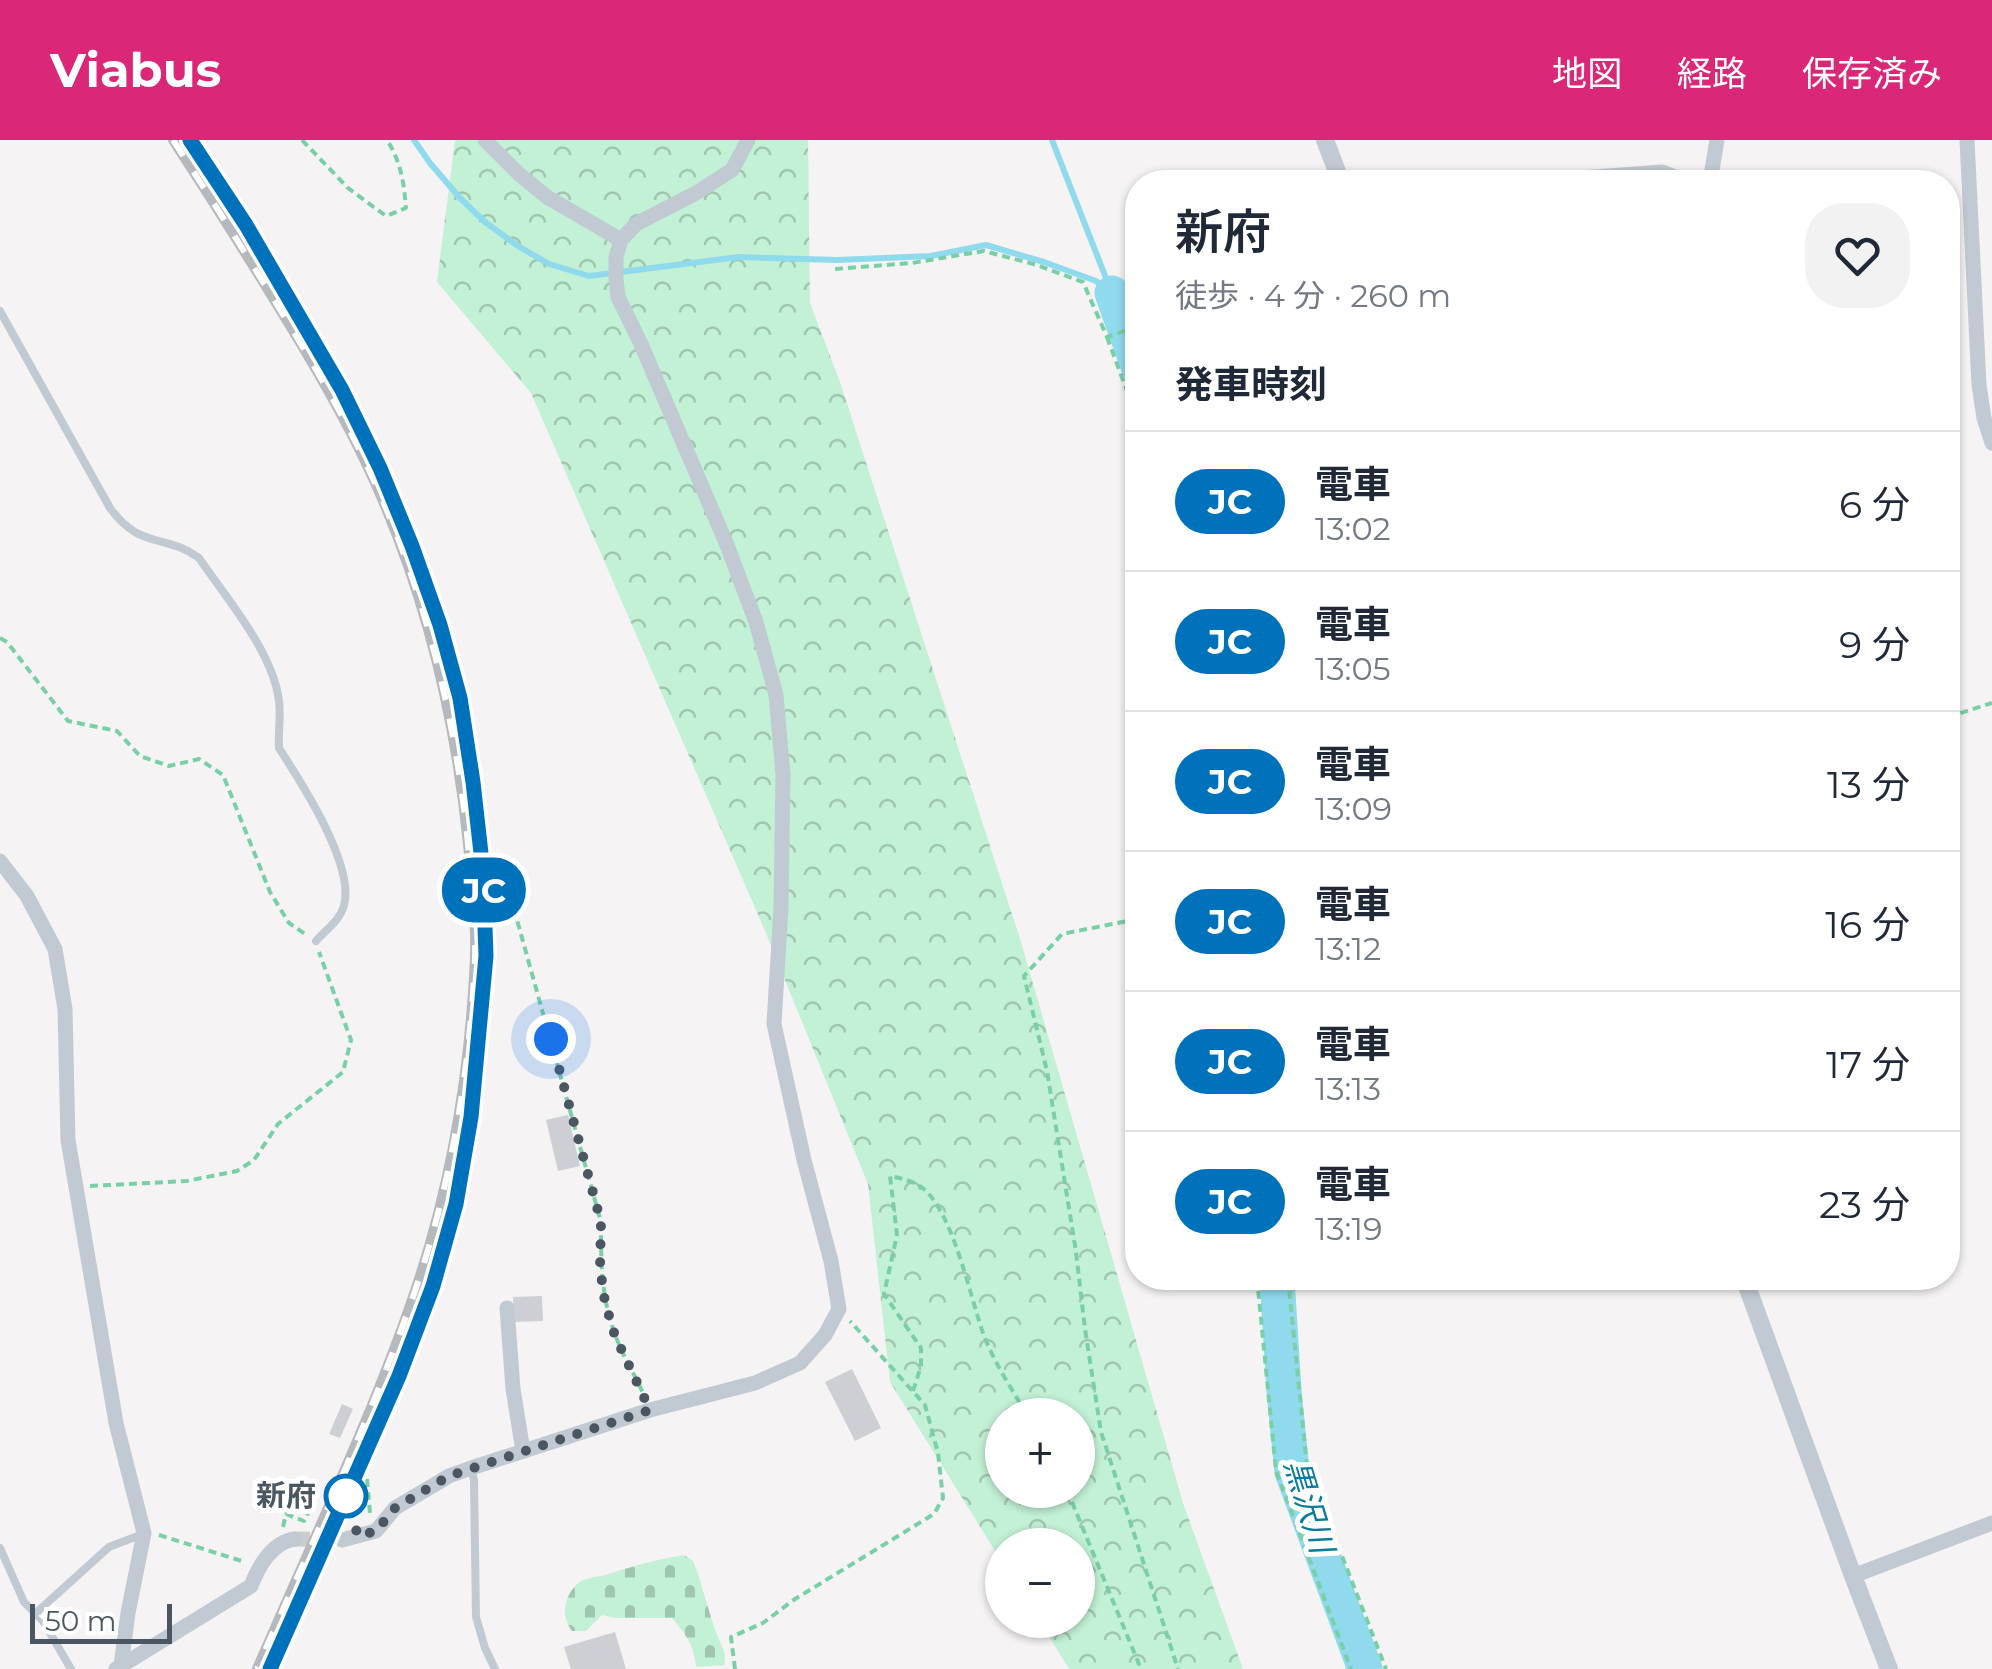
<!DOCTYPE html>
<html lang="ja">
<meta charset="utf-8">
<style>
body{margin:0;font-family:Montserrat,"Noto Sans JP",sans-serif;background:#f2f2f3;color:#1f2937;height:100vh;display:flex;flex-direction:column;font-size:38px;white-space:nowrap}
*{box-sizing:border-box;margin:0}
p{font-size:32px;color:#747a83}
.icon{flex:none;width:55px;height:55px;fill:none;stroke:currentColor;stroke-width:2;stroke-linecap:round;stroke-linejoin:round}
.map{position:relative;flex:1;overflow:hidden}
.details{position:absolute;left:1125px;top:30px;width:835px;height:1120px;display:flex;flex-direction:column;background:#fff;border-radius:40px;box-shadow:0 2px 8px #0004}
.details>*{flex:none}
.badge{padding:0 20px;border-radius:32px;font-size:35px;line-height:65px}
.fabs{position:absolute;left:985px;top:1258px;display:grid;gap:20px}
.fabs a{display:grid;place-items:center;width:110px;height:110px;border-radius:50%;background:#fff;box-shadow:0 2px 8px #0004;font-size:50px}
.scale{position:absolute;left:30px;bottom:25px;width:142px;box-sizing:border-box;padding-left:10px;border:5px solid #4a5661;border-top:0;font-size:28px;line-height:35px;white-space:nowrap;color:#4a5661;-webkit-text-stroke:8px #fff;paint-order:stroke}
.you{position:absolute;width:50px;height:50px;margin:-25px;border:8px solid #fff;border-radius:50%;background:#1a73e8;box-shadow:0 0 0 15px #1a73e833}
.map>.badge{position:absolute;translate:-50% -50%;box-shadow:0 0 0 5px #fff}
h2{padding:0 50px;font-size:38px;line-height:90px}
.round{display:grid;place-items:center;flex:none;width:105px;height:105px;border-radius:40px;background:#f2f2f3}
.headline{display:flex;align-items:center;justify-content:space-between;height:170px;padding:0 50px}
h1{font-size:48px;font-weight:600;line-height:75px}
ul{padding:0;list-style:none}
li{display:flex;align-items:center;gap:30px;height:140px;padding:0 50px;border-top:2px solid #e0e1e3}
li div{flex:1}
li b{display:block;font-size:38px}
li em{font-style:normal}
li .badge{min-width:110px;font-weight:700;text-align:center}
header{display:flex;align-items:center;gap:60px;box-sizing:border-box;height:140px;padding:0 50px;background:#db2777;color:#fff}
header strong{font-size:48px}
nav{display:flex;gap:55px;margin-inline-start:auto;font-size:35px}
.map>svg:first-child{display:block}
.forest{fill:url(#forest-crowns);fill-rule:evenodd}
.cemetery{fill:url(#cemetery-stones)}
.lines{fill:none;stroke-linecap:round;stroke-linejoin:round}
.stream{stroke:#90daee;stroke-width:6}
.river{stroke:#90daee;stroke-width:35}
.building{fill:#cdcfd5}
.minor-tunnel{stroke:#caccce;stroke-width:15;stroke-dasharray:15 8;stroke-linecap:butt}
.path{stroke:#7ad0a6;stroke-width:4;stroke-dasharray:8 5;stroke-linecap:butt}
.service{stroke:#c1cad2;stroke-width:8}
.minor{stroke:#c1cad2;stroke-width:15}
.tertiary{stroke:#c1cad2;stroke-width:18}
.rail-casing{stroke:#b5b8bd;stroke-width:10}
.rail{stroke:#fff;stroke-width:6;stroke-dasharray:19;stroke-linecap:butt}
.line-casing{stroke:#fff;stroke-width:22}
.line{stroke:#0072bc;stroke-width:15}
.walk{stroke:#4a5661;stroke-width:10;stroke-dasharray:0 18}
.stop-dot{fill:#fff;stroke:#0072bc;stroke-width:5}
.labels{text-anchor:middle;stroke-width:10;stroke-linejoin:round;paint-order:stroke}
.stop-label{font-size:30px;font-weight:bold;fill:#4a5661;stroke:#fff;text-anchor:end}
.water-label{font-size:32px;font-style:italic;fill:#0c7c9b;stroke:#fff}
</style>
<header>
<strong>Viabus</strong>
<nav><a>地図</a><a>経路</a><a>保存済み</a></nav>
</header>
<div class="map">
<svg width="1992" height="1529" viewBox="0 0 1992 1529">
<defs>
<pattern id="forest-crowns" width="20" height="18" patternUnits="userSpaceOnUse" patternTransform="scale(2.5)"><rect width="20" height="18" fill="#c3f1d5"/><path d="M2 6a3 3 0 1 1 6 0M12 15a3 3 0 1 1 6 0" fill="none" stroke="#a0c6b0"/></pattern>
<pattern id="cemetery-stones" width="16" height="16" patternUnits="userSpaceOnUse" patternTransform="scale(2.5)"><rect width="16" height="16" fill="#c3f1d5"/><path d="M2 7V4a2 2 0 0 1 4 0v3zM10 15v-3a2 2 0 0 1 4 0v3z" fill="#a0c6b0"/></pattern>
</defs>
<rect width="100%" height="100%" fill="#f5f3f3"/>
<path class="forest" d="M455 0H808L810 163 840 242 1021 802 1183 1363 1243 1529H1069L1039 1480H1078V1405H1002V1422L890 1242 868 1044 763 786 531 253 437 142ZM1002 1275H1078V1350H1002Z"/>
<path class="cemetery" d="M684 1415 693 1421 697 1431 714 1487 725 1514V1525L696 1527C694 1504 686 1495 672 1478H615L602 1475 586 1491H572C560 1476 564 1453 581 1441 587 1438 598 1437 605 1435 631 1427 657 1419 684 1415Z"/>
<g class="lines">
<g class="stream">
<path d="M414 0 430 23 460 58 485 82 518 106 549 124 589 136 739 117 837 120 931 116 986 105 1044 122 1096 141 1112 153"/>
<path d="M1052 0 1111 151"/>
</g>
<g class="river">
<path d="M1112 153 1138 226"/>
<path d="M1277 1138 1284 1251 1292 1332 1365 1529"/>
</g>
</g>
<g class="building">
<path d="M568 975 580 1026 558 1031 546 980Z"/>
<path d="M542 1156 543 1181 514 1182 513 1157Z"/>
<path d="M852 1229 881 1288 855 1301 825 1242Z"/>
<path d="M342 1264 353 1269 340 1298 329 1294Z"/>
<path d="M615 1492 626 1529H571L564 1507Z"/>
</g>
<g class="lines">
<path class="minor-tunnel" d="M295 1399 342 1400"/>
<g class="path">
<path d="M302 0 348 48 386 76 406 68C404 43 401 22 387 0"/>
<path d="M835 129 912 123 984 111 1037 125 1083 142 1107 197 1138 186"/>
<path d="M1107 197 1138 281"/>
<path d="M0 498 7 502 68 581 117 591 140 616 169 626 199 619 223 635 270 752 289 783 305 794"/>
<path d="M1948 577 1992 563"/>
<path d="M507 744 601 1082C601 1121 601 1158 615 1194 622 1215 634 1233 643 1253"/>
<path d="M1138 779 1062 794 1024 836 1047 931 1076 1112 1085 1189 1101 1292 1178 1529"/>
<path d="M90 1046 187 1041 237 1031 254 1020 278 984 343 932 351 900 319 812"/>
<path d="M1257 1138 1276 1331 1351 1529"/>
<path d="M1288 1138 1307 1326 1386 1529"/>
<path d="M913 1251 921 1226V1208L884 1154 897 1095 890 1036C903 1039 915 1041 925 1050 954 1077 970 1156 983 1193 993 1221 1012 1249 1027 1275"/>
<path d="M367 1339 370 1373"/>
<path d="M1067 1350 1141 1529"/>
<path d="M283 1387 286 1374 304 1381 311 1367"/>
<path d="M159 1395 245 1422"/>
<path d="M735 1529 731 1497 763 1483 795 1459 934 1374 943 1358 938 1313 925 1265 850 1181"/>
</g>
<g class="service">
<path d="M0 171 110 368C140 410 165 393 199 418 227 459 273 512 279 561 281 576 278 593 279 608 301 642 355 725 344 765 341 779 326 790 316 801"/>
<path d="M471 1328 474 1340 476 1477 485 1508 495 1529"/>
<path d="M0 1408 24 1462 43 1481 71 1529"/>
<path d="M36 1473 109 1407 143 1394"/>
</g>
<g class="minor">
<path d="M485 0 519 34 547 57 621 100"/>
<path d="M1967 0 1979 245 1984 278 1992 303"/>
<path d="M1527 42 1662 32 1688 42"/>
<path d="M1710 42 1717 0"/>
<path d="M0 721 27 756 55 809 65 869 68 1000 116 1283 144 1393 128 1473 121 1526"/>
<path d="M507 1168 513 1249 523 1311"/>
<path d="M342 1400 376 1391 395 1368 449 1336 471 1328 650 1270 755 1243 800 1223 825 1195 839 1169 831 1121 804 1020 774 884 781 767 783 634 776 555 756 482 727 405 641 204 618 157 616 139V117L621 100 636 84 696 53 732 30 748 0"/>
<path d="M1853 1436 1992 1383"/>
<path d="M116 1529 251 1446C258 1427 272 1402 295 1399"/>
</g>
<g class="tertiary">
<path d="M1325 0 1341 42"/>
<path d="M1744 1138 1853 1436 1889 1529"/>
</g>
<defs>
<g id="rail">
<path d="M173 0C212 60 250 120 287 181 317 230 346 280 370 332 425 450 455 575 468 704 472 742 476 781 475 819 470 927 452 1039 418 1142 374 1274 312 1401 257 1529"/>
<path d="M435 1138 456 1064 463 1026"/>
</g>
</defs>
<use href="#rail" class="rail-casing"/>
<use href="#rail" class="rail"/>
</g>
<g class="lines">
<defs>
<path id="line" d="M190 0 246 85 342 250 380 328 412 406 440 485 460 558 473 642 483 731 486 816 471 977 456 1064 433 1146 399 1236 270 1529"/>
</defs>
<use href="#line" class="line-casing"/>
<use href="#line" class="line"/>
<path class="walk" d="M346 1356 358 1396 376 1391 395 1368 449 1336 650 1270 615 1196 605 1162 600 1128 601 1082 551 899"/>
</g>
<circle class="stop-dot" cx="346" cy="1356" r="20"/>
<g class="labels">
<g class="stop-label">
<text x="316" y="1366">新府</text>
</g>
<g class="water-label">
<text transform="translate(1309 1366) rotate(73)" y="11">黒沢川</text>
</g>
</g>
</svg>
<div class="fabs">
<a>+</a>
<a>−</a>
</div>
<div class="scale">50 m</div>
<div class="you" style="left:551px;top:899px"></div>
<b class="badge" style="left:484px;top:750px;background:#0072bc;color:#fff">JC</b>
<section class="details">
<div class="headline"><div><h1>新府</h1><p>徒歩 · 4 分 · 260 m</p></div><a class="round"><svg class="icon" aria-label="heart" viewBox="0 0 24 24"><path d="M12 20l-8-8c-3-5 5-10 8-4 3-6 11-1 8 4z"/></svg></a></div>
<h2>発車時刻</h2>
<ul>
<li><span class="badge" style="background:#0072bc;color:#fff">JC</span><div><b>電車</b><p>13:02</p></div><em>6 分</em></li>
<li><span class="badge" style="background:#0072bc;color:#fff">JC</span><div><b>電車</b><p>13:05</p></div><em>9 分</em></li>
<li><span class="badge" style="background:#0072bc;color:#fff">JC</span><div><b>電車</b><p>13:09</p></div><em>13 分</em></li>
<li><span class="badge" style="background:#0072bc;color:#fff">JC</span><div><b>電車</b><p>13:12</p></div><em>16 分</em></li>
<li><span class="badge" style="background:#0072bc;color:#fff">JC</span><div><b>電車</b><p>13:13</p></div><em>17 分</em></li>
<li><span class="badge" style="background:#0072bc;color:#fff">JC</span><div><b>電車</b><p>13:19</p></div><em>23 分</em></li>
</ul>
</section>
</div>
